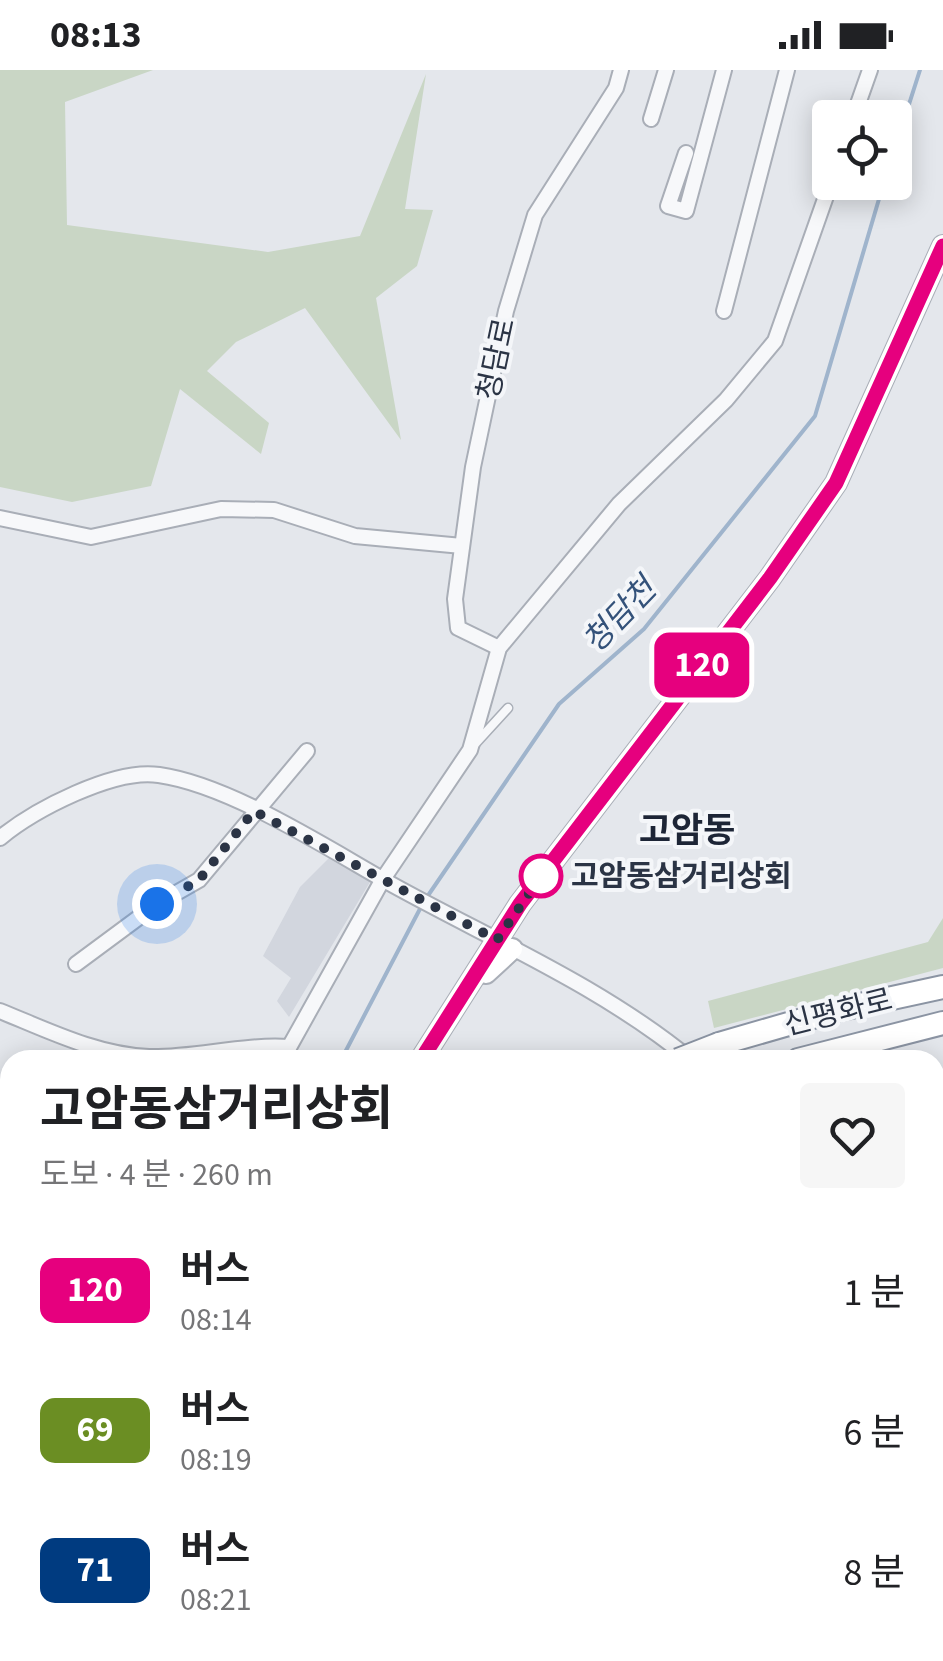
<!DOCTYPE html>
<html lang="ko">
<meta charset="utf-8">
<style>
body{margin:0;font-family:"Source Sans 3","Noto Sans KR",sans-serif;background:#f6f6f6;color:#202124;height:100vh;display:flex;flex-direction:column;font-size:38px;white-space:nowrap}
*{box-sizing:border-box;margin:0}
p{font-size:32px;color:#757577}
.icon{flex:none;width:55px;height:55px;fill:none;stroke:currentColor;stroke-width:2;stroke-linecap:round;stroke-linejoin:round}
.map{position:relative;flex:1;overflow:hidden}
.side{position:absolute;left:0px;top:980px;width:945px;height:612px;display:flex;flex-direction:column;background:#fff;border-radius:30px 30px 0 0;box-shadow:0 5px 25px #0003}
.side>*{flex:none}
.badge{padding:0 20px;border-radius:15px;font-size:35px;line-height:65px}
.buttons{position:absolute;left:812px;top:30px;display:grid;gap:20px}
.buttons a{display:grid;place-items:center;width:100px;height:100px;border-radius:10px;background:#fff;box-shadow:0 5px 25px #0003;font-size:50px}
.you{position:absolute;width:50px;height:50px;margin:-25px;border:8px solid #fff;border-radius:50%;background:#1a73e8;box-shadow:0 0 0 15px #1a73e833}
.map>.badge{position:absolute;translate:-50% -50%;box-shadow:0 0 0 5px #fff}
.round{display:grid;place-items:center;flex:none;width:105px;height:105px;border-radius:10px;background:#f6f6f6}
.summary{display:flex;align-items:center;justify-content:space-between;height:170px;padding:0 40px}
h1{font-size:48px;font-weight:700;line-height:75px}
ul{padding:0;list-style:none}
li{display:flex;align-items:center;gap:30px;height:140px;padding:0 40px}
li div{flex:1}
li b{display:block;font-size:38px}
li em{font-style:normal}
li .badge{min-width:110px;font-weight:700;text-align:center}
.status{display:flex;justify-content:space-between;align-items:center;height:70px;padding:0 50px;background:#fff;direction:ltr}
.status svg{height:28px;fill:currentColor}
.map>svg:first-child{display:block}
.built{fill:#d2d6de}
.green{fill:#c9d6c5}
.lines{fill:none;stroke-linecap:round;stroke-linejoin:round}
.stream{stroke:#9fb4cc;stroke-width:4}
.service-casing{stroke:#a9aeb7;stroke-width:11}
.minor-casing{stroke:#a9aeb7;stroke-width:18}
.secondary-casing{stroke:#a9aeb7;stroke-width:24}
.trunk-casing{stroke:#8b94a3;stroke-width:26}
.path{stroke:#c2c5cb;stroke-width:2.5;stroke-dasharray:8 8;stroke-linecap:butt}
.service{stroke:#f7f8fa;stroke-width:8}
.minor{stroke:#f7f8fa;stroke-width:14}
.secondary{stroke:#fff;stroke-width:20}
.trunk{stroke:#fff;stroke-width:22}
.trunk-bridge-casing{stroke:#8b94a3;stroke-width:26;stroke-linecap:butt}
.trunk-bridge{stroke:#fff;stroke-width:22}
.line-casing{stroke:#fff;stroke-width:22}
.line{stroke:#e6007e;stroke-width:15}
.walk{stroke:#2b3445;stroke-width:10;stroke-dasharray:0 18}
.stop-dot{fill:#fff;stroke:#e6007e;stroke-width:5}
.labels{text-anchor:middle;stroke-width:8;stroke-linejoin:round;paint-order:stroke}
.street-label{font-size:30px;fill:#2b3445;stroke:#f4f6f9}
.stop-label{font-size:30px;font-weight:bold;fill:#2b3445;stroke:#f4f6f9;text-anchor:start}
.water-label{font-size:32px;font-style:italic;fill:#34527a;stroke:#f4f6f9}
.quarter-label{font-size:35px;font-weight:bold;fill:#1d2536;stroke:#f4f6f9}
</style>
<div class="status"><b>08:13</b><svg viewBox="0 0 49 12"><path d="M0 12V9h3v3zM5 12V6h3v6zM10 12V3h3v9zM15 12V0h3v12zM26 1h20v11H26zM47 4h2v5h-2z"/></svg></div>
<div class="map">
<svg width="943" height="1591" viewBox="0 0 943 1591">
<rect width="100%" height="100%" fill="#e4e7ec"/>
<path class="built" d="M333 784 370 812 289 947 277 931 291 908 263 886 300 817Z"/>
<g class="green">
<path d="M0 0H153L65 32 67 155 268 182 360 166 426 4 405 139 433 140 417 196 376 228 401 370 305 238 236 272 207 301 269 353 261 384 180 319 151 416 72 432 0 417Z"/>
<path d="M943 848V898L714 958 708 931 928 872Z"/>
<path d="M943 1068V1331L935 1322V1073Z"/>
</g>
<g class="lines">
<g class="stream">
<path d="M895 78 920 0"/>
<path d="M427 827 559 634 644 559 815 346 884 112"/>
<path d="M341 990 422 835"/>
<path d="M220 1582 222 1591"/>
</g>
<defs>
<g id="service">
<path d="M476 673 508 638"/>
<path d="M935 1227 943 1234"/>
<path d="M699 1582 705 1591"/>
<path d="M725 1582 731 1591"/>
</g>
<g id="minor">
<path d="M853 48 870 0"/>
<path d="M651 49 666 0"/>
<path d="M686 83 668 136 686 141 724 0"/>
<path d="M724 241 787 0"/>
<path d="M0 448 91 467 221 439 274 440 355 466 462 476"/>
<path d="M499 578 458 558 455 529 473 397 506 241 535 145 616 18 621 0"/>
<path d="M0 768C34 740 114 698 159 705 230 715 327 778 391 814 492 870 601 916 691 990"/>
<path d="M76 894 157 834 199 810 307 681"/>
<path d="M0 941C47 960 97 985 149 987 196 988 241 974 289 977"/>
<path d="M282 990 383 809 470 680 499 578 619 434 726 330 775 271 831 112"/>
<path d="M0 1266 10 1261"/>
<path d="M173 1582 176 1591"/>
<path d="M775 1582 776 1591"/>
</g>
<g id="secondary">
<path d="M486 903 512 879"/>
<path d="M421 990 520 834 770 508 836 413 943 176"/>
<path d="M0 1436 10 1503"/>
<path d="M22 1582 23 1591"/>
<path d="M295 1582 297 1591"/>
</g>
<g id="trunk">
<path d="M719 974 837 940 943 917"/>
<path d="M798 990 943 953"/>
<path d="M0 1538 10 1528"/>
<path d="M0 1580 10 1571"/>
</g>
</defs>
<use href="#service" class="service-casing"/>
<use href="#minor" class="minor-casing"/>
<use href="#secondary" class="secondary-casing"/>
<use href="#trunk" class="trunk-casing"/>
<g class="path">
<path d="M935 1186 943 1196"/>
<path d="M0 1296 10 1377"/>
<path d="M416 1582 422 1591"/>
<path d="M509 1582 524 1591"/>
<path d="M604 1582 610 1591"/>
<path d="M369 1591 379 1582"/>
<path d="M590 1591 599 1582"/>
</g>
<use href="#service" class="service"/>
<use href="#minor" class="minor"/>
<use href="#secondary" class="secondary"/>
<use href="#trunk" class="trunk"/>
<defs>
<path id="trunk-bridge" d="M678 990 719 974"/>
</defs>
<use href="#trunk-bridge" class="trunk-bridge-casing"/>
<use href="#trunk-bridge" class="trunk-bridge"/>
</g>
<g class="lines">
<defs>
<path id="line" d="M421 990 520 834 770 508 836 413 943 176"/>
</defs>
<use href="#line" class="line-casing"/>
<use href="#line" class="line"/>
<path class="walk" d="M157 834 199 810 254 741 497 870 541 806"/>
</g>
<circle class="stop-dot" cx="541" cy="806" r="20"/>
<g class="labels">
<g class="street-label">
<text transform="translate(496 289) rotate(-78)" y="10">청담로</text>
<text transform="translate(838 942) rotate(-14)" y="10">신평화로</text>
</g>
<g class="stop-label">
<text x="571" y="816">고암동삼거리상회</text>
</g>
<g class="water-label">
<text transform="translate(619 545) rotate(-46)" y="11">청담천</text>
</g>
<g class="quarter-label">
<text x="687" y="772">고암동</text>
</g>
</g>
</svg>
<div class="buttons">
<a><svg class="icon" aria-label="locate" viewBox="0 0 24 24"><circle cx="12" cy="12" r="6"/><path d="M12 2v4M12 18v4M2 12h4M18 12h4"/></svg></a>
</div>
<div class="you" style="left:157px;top:834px"></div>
<b class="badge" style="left:702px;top:595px;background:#e6007e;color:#fff">120</b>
<section class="side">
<div class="summary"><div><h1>고암동삼거리상회</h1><p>도보 · 4 분 · 260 m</p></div><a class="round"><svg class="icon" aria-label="heart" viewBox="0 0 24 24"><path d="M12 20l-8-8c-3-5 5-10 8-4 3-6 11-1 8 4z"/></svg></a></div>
<ul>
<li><span class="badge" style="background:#e6007e;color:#fff">120</span><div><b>버스</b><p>08:14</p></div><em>1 분</em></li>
<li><span class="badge" style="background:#6b8e23;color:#fff">69</span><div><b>버스</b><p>08:19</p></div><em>6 분</em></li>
<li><span class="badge" style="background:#003b80;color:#fff">71</span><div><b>버스</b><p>08:21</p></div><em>8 분</em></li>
</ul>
</section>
</div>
